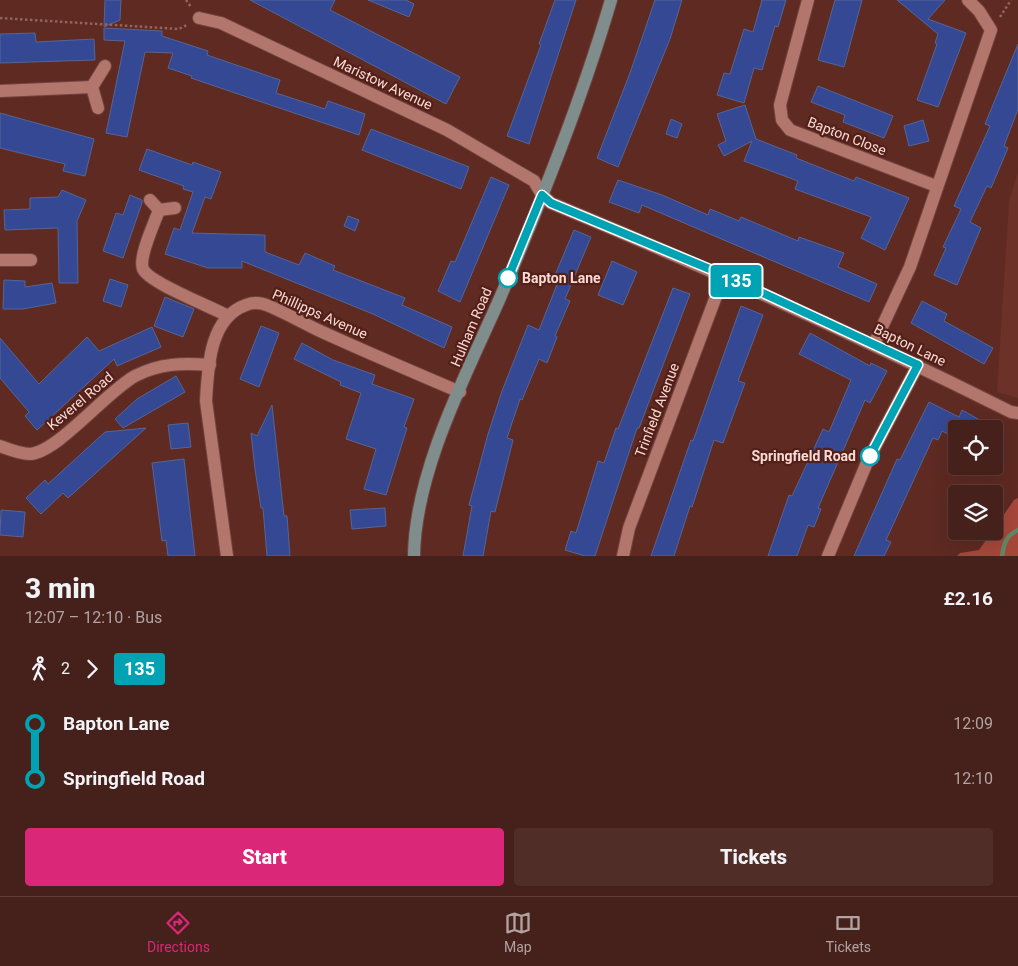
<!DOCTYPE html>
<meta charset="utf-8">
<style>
body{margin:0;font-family:Roboto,sans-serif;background:#502d27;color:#f1f3f6;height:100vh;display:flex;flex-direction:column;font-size:19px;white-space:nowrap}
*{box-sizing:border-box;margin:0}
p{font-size:16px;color:#b0a3a2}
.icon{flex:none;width:28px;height:28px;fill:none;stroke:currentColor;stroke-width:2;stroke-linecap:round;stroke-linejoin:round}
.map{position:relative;height:556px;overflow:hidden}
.drawer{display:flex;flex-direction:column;background:#46201a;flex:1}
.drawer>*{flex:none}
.badge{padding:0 10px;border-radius:4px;font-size:18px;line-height:32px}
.buttons{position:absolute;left:948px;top:420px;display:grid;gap:10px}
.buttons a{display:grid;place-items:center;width:55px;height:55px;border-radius:5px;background:#46201a;box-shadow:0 5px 20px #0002,0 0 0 1px #5e3e39;font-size:25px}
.map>.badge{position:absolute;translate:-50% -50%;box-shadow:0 0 0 2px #fff}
.legs{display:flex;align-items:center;gap:8px;height:55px;padding:0 25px;font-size:16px}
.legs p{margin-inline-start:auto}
.headline{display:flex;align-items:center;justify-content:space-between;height:85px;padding:0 25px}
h1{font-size:28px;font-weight:800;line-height:38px}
.button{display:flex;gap:10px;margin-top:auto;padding:10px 25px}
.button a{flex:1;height:58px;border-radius:5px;background:#db2777;color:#fff;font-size:20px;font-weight:800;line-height:58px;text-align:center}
.button a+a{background:#502d27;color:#f1f3f6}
ul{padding:0 25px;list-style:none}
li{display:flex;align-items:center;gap:18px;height:55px;font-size:19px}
li i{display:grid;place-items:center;width:8px;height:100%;margin:0 6px;background:currentColor}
li i::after{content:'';width:12px;height:12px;margin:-6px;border:4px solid;border-radius:50%;background:#46201a}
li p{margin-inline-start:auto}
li:first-child i{background:linear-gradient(#0000 50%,currentColor 0)}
li:last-child i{background:linear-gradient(currentColor 50%,#0000 0)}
.dock{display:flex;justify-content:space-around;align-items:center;height:70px;border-top:1px solid #5e3e39;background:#46201a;font-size:14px;color:#b0a3a2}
.dock a{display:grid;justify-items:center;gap:2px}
.dock .selected{color:#db2777}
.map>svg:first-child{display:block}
.built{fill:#6c3128}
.forest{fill:#a6473a}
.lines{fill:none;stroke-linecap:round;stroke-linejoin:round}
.stream{stroke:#638865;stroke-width:4.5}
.building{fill:#354894;stroke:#566594}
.street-casing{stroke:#72453f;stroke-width:14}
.secondary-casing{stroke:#72453f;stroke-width:14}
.path{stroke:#92645d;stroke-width:2.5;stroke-dasharray:2.5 2.5;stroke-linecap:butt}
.street{stroke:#b2766c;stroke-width:12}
.secondary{stroke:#7f8d8d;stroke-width:12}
.line-1-casing{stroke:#fff;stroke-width:11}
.line-1{stroke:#00a3b4;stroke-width:8}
.stop-1-dot{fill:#fff;stroke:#00a3b4;stroke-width:2.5}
.labels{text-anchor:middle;stroke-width:4.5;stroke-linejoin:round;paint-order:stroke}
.street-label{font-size:14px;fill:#fcdad4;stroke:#522018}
.stop-label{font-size:14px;font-weight:bold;fill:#fcdad4;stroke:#522018;text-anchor:start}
</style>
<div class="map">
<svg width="1018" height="556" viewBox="0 0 1018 556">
<rect width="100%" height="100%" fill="#5e2a22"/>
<path class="built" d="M1018 172V398L997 392 1009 201Z"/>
<path class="forest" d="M1018 498V556H957L960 553 979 550 1014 500Z"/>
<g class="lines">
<path class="stream" d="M1002 556C1004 543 1006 536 1018 530"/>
</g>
<g class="building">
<path d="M105 0H121L120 20 104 27Z"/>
<path d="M250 0H335L330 10 460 77 446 104Z"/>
<path d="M368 0H406L414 4 409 17Z"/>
<path d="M555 0H576L529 144 507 136 541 45 539 44Z"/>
<path d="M655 0H682L670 39 618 167 597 158 630 73Z"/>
<path d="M762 0H786L778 27 775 26 762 70 754 68 744 103 717 95 724 73 730 74 744 29 753 32Z"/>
<path d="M835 0H862L844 67 818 60Z"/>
<path d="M897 0H945L928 19 966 33 938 107 917 100 937 44 935 43 938 34Z"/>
<path d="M104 28 162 31V36L208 51 207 55 280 80 276 93 325 109 328 101 365 114 359 135 191 78 192 76 168 68 173 53 145 52 127 137 106 133 125 41 104 40Z"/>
<path d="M35 33 36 42 94 39 95 60 0 63V34Z"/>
<path d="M1018 44V109L1004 146 1008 148 991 188 987 186 970 222 981 228 957 285 934 275 946 248 943 247 961 209 954 206 990 126 985 124Z"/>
<path d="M818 86 893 116 884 138 843 122 845 115 811 102Z"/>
<path d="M745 105 756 139 797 155 796 158 854 181 856 177 909 198 885 250 861 238 871 217 795 189 798 181 744 161 752 141 724 156 718 145 726 141 717 114Z"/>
<path d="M0 113 94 139 85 176 63 171 65 164 0 148Z"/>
<path d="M671 119 682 124 677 138 666 134Z"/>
<path d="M923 120 929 141 909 146 904 126Z"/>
<path d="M371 129 469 167 461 189 362 150Z"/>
<path d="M147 149 192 165 193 162 221 172 211 199 205 197 192 233 265 235V252L299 265 305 253 335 266 333 270 405 298 402 305 452 327 444 348 373 314 242 261V268H208L165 254 174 228 180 230 193 192 183 189 184 186 139 170Z"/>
<path d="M491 177 509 185 460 302 438 291 451 261 455 262Z"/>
<path d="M618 180 662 195 708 215 710 209 739 221 741 217 798 241 799 237 844 253 838 267 877 284 869 302 642 205 639 213 609 202Z"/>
<path d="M62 190 86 200 77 221 78 283H59L58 228 5 230 4 210 30 209V198L58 197Z"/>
<path d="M130 195 142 200V203L123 258 103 251 116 213 123 215Z"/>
<path d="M348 216 359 220 355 231 344 226Z"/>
<path d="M574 230 591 237 565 299 570 301 555 336 557 337 547 363 539 359 522 400 520 399 507 438 513 440 495 512 491 511 483 556H463L472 506 469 505 488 434 502 391 528 325 539 330 560 277 555 275Z"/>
<path d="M612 261 637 272 623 305 598 295Z"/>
<path d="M110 279 128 285 121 307 103 301Z"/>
<path d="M4 280 25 281V287L52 283 56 303 23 309H3Z"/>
<path d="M673 288 690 294 639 428H637L595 556H585L565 550 571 531 576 533 598 461 604 463 616 428 618 429Z"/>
<path d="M165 297 194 309 183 337 154 326Z"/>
<path d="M922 301 947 314 944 321 993 348 984 364 911 323Z"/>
<path d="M741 306 763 315 738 381 745 383 723 443 714 440 692 507 690 506 674 556H651L691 440 693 441Z"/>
<path d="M261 326 279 333 259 387 240 379Z"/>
<path d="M152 327 161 347 117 366 114 359 37 430 25 416 29 412 0 378V338L39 384 87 337 99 351Z"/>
<path d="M810 333 870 366 871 363 887 371 870 403 865 400 818 508 821 509 814 527 808 525 797 556H768L789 495 792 496 823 429 829 432 851 380 799 354Z"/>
<path d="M302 343 333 360 375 375 372 384 414 399 404 427 407 428 386 495 364 489 376 449 346 439 361 393 340 385 341 382 294 359Z"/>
<path d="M176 376 185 392 123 428 115 419 137 399Z"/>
<path d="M929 402 959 417 962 410 996 429H956V438L942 431 938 440 933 438 886 540 891 542 884 556H854L897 459 900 460Z"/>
<path d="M272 405 284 516H287L290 556H267L263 508H261L255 469 251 433 257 436Z"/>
<path d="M188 423 191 447 171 449 168 425Z"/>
<path d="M146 428 68 498 63 493 41 514 26 498 45 480 48 484 105 432Z"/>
<path d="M184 459 195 556H168L166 540 162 541 152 463Z"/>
<path d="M385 508 386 526 352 529 350 510Z"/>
<path d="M1 510 25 512 23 537 0 535Z"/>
</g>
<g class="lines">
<defs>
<g id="street">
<path d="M808 0 780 105 782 120 790 130 936 186"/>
<path d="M199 18 221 23 447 130 534 181 542 195 551 203C708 268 859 336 1011 412L1018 413"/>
<path d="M0 91 92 87"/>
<path d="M98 108 92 87 105 66"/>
<path d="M150 200 159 210 175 208"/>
<path d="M159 210C155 222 138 257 143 269 149 283 212 307 228 316"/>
<path d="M0 260H31"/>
<path d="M874 344 910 267 991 30 979 11 968 0"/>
<path d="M0 446C8 449 21 454 30 454 58 452 106 392 135 376 160 363 183 363 210 365"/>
<path d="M227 556 206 401C208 368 209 318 246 305 253 302 262 303 269 306 286 313 303 323 320 331 366 352 413 372 460 392"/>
<path d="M623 556 629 528 724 275"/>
<path d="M828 556 868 460 918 365"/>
</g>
<path id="secondary" d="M414 556C415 471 466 375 500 298 541 201 581 102 611 0"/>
</defs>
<use href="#street" class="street-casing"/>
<use href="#secondary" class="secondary-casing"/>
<g class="path">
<path d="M186 0 191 7"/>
<path d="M1000 17 1011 0"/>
<path d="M0 18 179 29 187 25"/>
</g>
<use href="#street" class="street"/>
<use href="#secondary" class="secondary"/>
</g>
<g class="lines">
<defs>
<path id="line-1" d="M508 278 542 195 551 203 724 275 918 365 870 456"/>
</defs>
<use href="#line-1" class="line-1-casing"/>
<use href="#line-1" class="line-1"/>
</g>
<g class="stop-1-dot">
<circle cx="508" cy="278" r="9"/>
<circle cx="870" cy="456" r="9"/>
</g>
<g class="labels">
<g class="street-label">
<text transform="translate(383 83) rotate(25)" y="5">Maristow Avenue</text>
<text transform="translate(847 136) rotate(21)" y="5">Bapton Close</text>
<text transform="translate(320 314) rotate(24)" y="5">Phillipps Avenue</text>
<text transform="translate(471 327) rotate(-67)" y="5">Hulham Road</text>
<text transform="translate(910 345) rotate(26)" y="5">Bapton Lane</text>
<text transform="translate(80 401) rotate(-40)" y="5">Keverel Road</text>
<text transform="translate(657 410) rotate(-69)" y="5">Trinfield Avenue</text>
</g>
<g class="stop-label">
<text x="522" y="283">Bapton Lane</text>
<text x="856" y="461" text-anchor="end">Springfield Road</text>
</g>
</g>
</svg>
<div class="buttons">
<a><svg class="icon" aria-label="locate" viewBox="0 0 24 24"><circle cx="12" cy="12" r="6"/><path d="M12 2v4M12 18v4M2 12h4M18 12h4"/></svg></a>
<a><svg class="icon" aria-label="layers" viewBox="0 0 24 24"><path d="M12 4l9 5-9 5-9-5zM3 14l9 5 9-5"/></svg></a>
</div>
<b class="badge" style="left:736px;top:281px;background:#00a3b4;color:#fff">135</b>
</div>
<section class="drawer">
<div class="headline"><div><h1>3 min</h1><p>12:07 – 12:10 · Bus</p></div><b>£2.16</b></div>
<div class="legs"><svg class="icon" aria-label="walk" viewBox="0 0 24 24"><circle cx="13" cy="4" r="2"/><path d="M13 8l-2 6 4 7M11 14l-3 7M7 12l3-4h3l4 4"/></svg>2<svg class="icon" aria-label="forward" viewBox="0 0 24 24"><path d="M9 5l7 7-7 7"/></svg><b class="badge" style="background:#00a3b4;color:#fff">135</b></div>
<ul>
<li><i style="color:#00a3b4"></i><b>Bapton Lane</b><p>12:09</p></li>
<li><i style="color:#00a3b4"></i><b>Springfield Road</b><p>12:10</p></li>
</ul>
<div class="button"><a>Start</a><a>Tickets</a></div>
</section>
<nav class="dock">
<a class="selected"><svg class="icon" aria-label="directions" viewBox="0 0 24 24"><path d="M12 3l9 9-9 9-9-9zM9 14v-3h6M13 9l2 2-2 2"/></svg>Directions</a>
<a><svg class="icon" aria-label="map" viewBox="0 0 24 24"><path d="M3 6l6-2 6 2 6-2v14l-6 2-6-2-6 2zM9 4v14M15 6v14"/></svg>Map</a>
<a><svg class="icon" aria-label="tickets" viewBox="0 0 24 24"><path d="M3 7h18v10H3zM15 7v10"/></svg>Tickets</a>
</nav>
